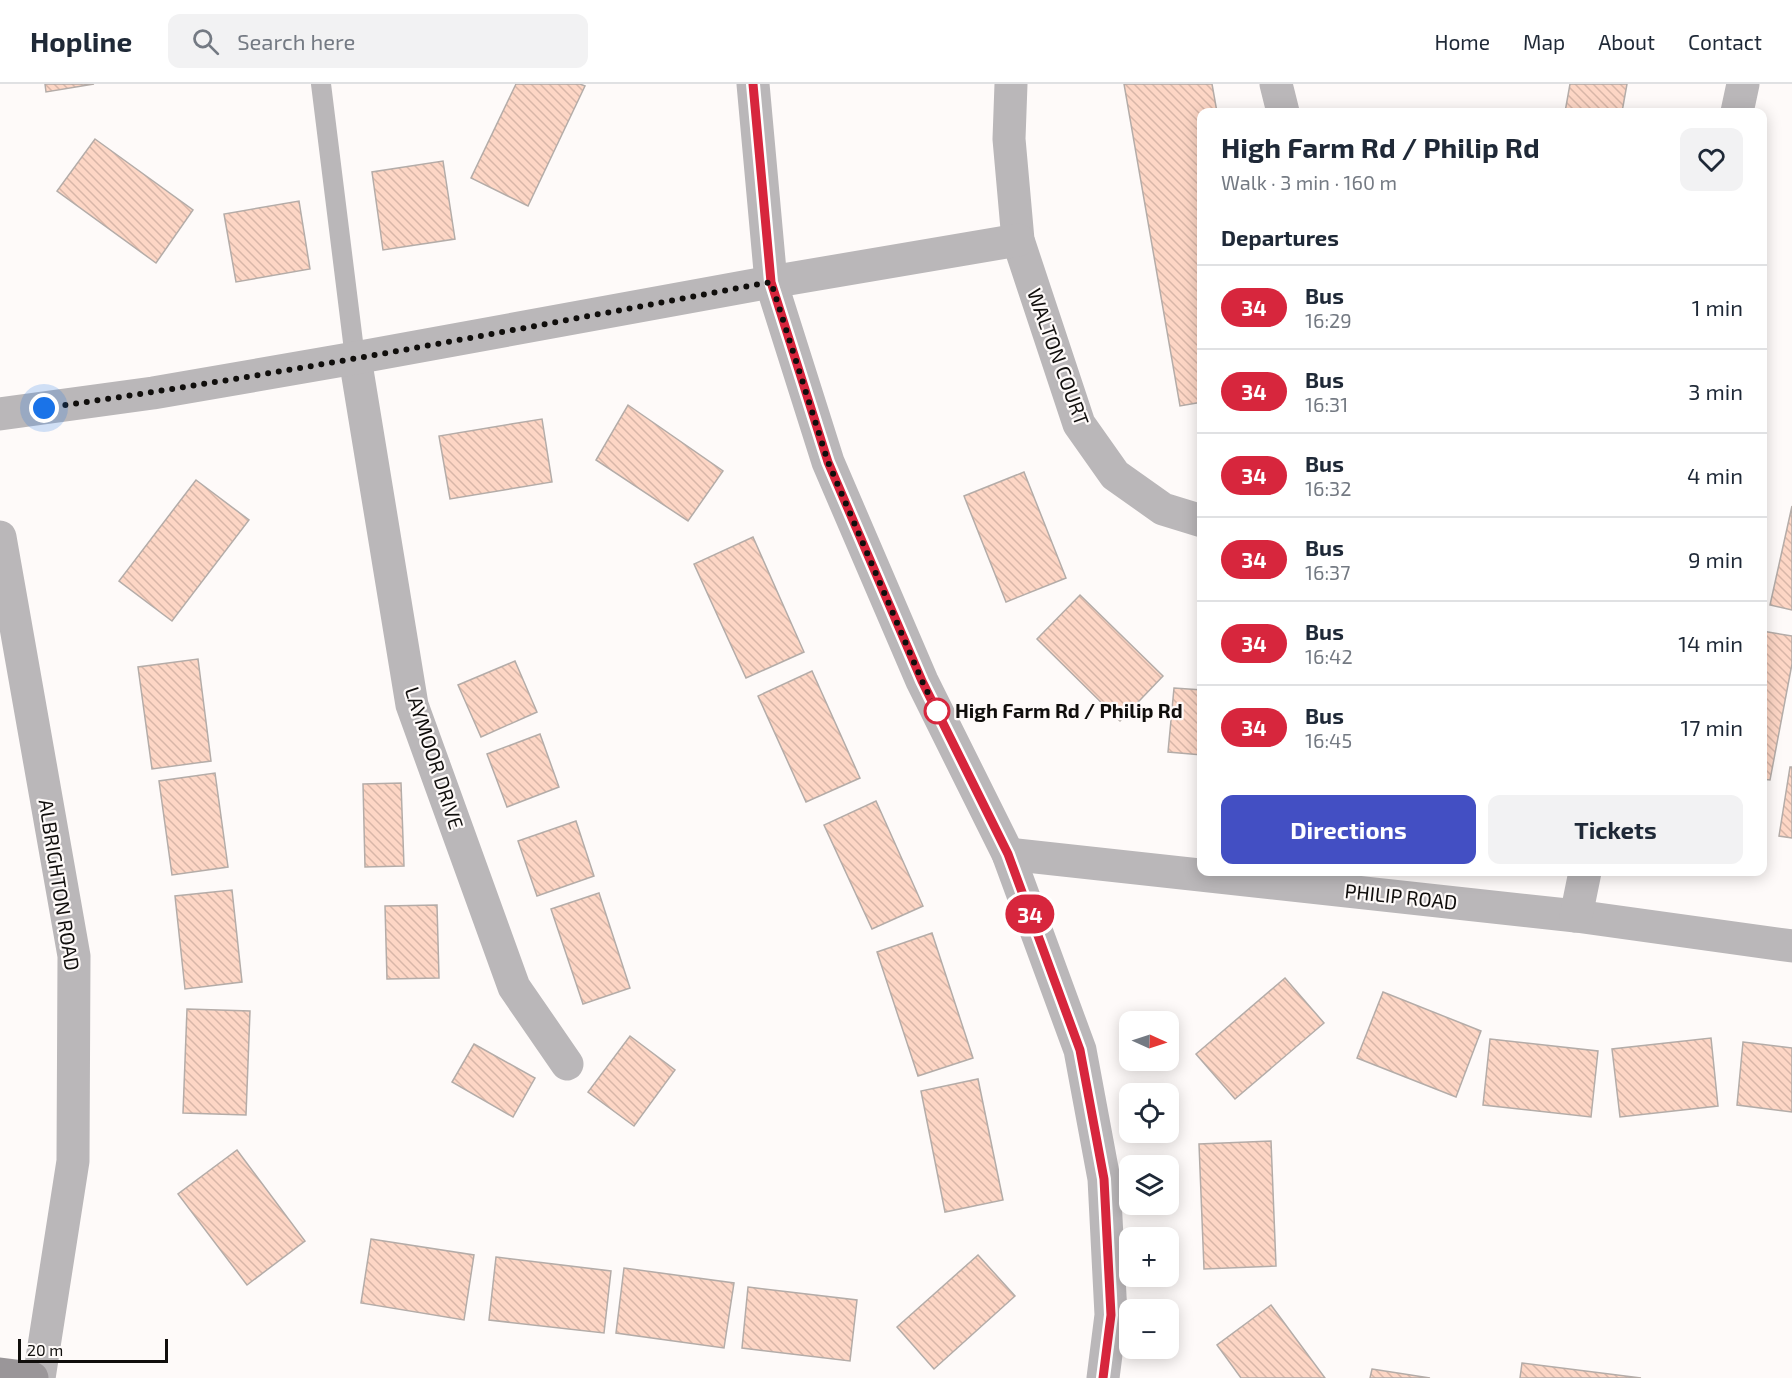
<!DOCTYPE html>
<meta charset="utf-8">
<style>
body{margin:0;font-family:"Exo 2",sans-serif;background:#f2f2f3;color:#1f2937;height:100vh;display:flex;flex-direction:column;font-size:22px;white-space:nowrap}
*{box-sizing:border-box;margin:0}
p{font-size:20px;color:#747a83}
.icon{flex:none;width:33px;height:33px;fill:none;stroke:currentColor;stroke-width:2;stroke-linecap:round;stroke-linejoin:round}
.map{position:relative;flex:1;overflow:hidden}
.details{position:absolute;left:1197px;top:24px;width:570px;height:768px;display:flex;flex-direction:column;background:#fff;border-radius:12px;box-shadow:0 3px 15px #0003}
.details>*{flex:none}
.badge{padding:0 12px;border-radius:20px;font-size:21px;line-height:39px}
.needle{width:39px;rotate:93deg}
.buttons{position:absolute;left:1119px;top:927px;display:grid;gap:12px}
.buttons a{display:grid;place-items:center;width:60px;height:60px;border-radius:12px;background:#fff;box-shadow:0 3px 15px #0003;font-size:30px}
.scale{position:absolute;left:18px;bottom:15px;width:150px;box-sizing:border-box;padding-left:6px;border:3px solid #100e0c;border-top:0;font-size:16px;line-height:21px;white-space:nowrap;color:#100e0c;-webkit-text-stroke:4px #fefaf9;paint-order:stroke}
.you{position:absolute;width:30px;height:30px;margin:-15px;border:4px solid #fff;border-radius:50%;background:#1a73e8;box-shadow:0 0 0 9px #1a73e833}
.map>.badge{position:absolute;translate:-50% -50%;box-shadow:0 0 0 3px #fff}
h2{padding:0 24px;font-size:22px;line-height:54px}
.round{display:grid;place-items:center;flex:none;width:63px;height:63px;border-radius:12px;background:#f2f2f3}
.head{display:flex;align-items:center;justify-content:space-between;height:102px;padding:0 24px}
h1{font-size:28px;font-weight:700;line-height:45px}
.cta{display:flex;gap:12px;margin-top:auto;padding:12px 24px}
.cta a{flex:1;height:69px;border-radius:12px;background:#434fc3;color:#fff;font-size:24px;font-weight:700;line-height:69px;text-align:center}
.cta a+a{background:#f2f2f3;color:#1f2937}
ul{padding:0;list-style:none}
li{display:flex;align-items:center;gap:18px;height:84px;padding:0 24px;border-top:2px solid #e0e1e3}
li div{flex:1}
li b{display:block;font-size:22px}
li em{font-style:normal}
li .badge{min-width:66px;font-weight:700;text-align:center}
header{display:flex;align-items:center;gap:36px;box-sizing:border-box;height:84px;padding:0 30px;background:#fff;border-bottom:2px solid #e0e1e3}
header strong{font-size:28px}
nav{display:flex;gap:33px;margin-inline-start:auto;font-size:21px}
.search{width:420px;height:54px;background:#f2f2f3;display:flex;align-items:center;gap:15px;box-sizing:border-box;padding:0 21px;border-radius:12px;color:#747a83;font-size:22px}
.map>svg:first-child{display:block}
.building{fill:url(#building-back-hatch);stroke:#b4aca8;stroke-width:1.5}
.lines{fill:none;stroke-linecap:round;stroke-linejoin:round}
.lane{stroke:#bab7b9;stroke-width:20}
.street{stroke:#bab7b9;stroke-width:33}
.secondary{stroke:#9a9699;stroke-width:33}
.line-casing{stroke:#fff;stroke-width:14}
.line{stroke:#d7263d;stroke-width:9}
.walk{stroke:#100e0c;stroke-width:6;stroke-dasharray:0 10.8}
.stop-dot{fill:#fff;stroke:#d7263d;stroke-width:3}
.labels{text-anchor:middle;stroke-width:4.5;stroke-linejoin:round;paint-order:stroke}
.street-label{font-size:20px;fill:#100e0c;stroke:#fefaf9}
.stop-label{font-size:20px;font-weight:bold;fill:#100e0c;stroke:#fefaf9;text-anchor:start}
</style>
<header>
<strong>Hopline</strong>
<div class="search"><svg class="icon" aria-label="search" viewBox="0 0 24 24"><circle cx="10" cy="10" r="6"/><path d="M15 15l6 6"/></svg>Search here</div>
<nav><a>Home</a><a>Map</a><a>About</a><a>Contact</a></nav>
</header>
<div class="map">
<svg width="1792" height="1294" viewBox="0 0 1792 1294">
<defs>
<pattern id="building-back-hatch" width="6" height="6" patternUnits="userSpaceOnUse" patternTransform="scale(1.5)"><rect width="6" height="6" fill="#fdd6c5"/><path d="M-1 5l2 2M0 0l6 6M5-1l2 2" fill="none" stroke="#d8b6a8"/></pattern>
</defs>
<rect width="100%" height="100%" fill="#fefaf9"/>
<g class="building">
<path d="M45 0H94L46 8Z"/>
<path d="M516 0H580L585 2 528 122 471 94Z"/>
<path d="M1124 0H1212L1217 28H1202V318L1180 322Z"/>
<path d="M1570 0H1627L1622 28H1565Z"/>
<path d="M95 55 193 126 156 179 57 107Z"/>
<path d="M443 77 455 155 383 166 372 88Z"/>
<path d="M299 117 310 185 236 198 224 130Z"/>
<path d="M628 321 723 387 688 437 596 376Z"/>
<path d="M542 335 552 398 450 415 439 352Z"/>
<path d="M1024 388 1066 494 1006 518 964 412Z"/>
<path d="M196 396 249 436 172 537 119 497Z"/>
<path d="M1792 422V526L1770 521Z"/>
<path d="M753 453 804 568 746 594 694 480Z"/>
<path d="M1080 511 1163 592 1120 637 1037 555Z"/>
<path d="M1762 547 1792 552V580L1770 696 1762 695Z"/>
<path d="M198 575 211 677 152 685 138 583Z"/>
<path d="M515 577 537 628 481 653 458 601Z"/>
<path d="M812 587 860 694 806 718 758 612Z"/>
<path d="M1174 604 1202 606V671L1168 668Z"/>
<path d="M540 650 559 703 507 723 487 670Z"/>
<path d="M1790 683H1792V754L1779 752Z"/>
<path d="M215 689 228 783 172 791 159 697Z"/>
<path d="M401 699 404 782 365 783 363 700Z"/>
<path d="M876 717 923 822 872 845 824 741Z"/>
<path d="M576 737 594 792 537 812 518 757Z"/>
<path d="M232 806 242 898 185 905 175 812Z"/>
<path d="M599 809 630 904 583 920 551 825Z"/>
<path d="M437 821 439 894 387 895 385 822Z"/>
<path d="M932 849 973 974 918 992 877 868Z"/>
<path d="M1285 894 1324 939 1235 1015 1196 970Z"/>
<path d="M1383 908 1481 947 1456 1013 1357 974Z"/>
<path d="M187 925 250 927 246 1031 183 1029Z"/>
<path d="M630 952 675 986 634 1042 588 1008Z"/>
<path d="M1711 954 1718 1022 1620 1033 1612 965Z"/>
<path d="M1490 955 1598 967 1591 1033 1483 1021Z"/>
<path d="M1743 958 1792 964V1028L1737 1021Z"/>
<path d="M474 960 535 994 513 1033 452 998Z"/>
<path d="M978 995 1003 1116 945 1128 921 1007Z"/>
<path d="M1271 1057 1276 1182 1204 1185 1199 1060Z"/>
<path d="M237 1066 305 1157 247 1201 178 1110Z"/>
<path d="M371 1155 474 1171 464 1236 361 1219Z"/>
<path d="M978 1171 1015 1212 934 1285 897 1243Z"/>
<path d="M496 1173 611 1187 604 1249 489 1236Z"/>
<path d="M624 1184 734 1199 724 1264 616 1249Z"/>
<path d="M748 1203 857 1216 850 1277 742 1264Z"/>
<path d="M1271 1221 1325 1294H1241L1217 1261Z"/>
<path d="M1522 1279 1641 1294H1520Z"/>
<path d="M1372 1285 1430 1294H1370Z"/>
</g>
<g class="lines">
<path class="lane" d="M321 0 355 274"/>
<g class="street">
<path d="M753 0 771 198 828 378 922 597 1008 770 1080 966 1104 1095 1111 1231 1103 1294"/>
<path d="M1011 0 1009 55 1018 156 1079 340 1115 391 1163 425 1202 437"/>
<path d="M1276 0 1283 28"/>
<path d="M1737 28 1743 0"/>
<path d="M355 274 412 621 514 903 567 980"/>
<path d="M0 330 153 309 355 274 771 198 1018 156"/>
<path d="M0 453 74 872 73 1077 39 1294"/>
<path d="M1008 770 1576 832 1792 862"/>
<path d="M1576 832 1585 788"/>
</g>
<path class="secondary" d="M0 1290 32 1294"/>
</g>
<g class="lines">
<defs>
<path id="line" d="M753 0 771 198 828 378 922 597 1008 770 1080 966 1104 1095 1111 1231 1103 1294"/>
</defs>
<use href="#line" class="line-casing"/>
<use href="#line" class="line"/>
<path class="walk" d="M44 324C287 290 529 243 771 198L828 378 922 597 941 635 937 627"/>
</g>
<circle class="stop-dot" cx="937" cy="627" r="12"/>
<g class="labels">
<g class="street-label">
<text transform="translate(1058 273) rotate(70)" y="7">WALTON COURT</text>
<text transform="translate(434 674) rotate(72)" y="7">LAYMOOR DRIVE</text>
<text transform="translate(59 801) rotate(81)" y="7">ALBRIGHTON ROAD</text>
<text transform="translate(1401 813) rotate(6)" y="7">PHILIP ROAD</text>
</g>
<g class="stop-label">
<text x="955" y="634">High Farm Rd / Philip Rd</text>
</g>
</g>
</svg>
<div class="buttons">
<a><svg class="needle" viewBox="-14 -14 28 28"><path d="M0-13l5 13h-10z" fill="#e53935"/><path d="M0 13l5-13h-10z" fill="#747a83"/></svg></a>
<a><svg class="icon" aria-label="locate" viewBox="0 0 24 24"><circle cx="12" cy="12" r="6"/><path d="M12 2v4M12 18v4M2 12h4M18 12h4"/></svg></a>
<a><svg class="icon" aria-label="layers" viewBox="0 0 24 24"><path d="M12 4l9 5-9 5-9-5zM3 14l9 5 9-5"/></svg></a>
<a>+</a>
<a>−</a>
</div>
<div class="scale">20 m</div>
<div class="you" style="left:44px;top:324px"></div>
<b class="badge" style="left:1030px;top:830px;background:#d7263d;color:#fff">34</b>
<section class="details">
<div class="head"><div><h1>High Farm Rd / Philip Rd</h1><p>Walk · 3 min · 160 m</p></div><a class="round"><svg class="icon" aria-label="heart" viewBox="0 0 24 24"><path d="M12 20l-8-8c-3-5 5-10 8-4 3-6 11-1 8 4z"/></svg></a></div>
<h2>Departures</h2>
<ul>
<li><span class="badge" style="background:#d7263d;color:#fff">34</span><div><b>Bus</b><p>16:29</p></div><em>1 min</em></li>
<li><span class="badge" style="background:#d7263d;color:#fff">34</span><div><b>Bus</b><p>16:31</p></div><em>3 min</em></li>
<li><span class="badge" style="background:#d7263d;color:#fff">34</span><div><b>Bus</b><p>16:32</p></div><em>4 min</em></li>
<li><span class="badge" style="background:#d7263d;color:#fff">34</span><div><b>Bus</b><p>16:37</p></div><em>9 min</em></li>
<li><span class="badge" style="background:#d7263d;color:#fff">34</span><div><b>Bus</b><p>16:42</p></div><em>14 min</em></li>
<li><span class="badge" style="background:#d7263d;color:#fff">34</span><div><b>Bus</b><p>16:45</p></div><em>17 min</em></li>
</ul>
<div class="cta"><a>Directions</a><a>Tickets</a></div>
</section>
</div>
